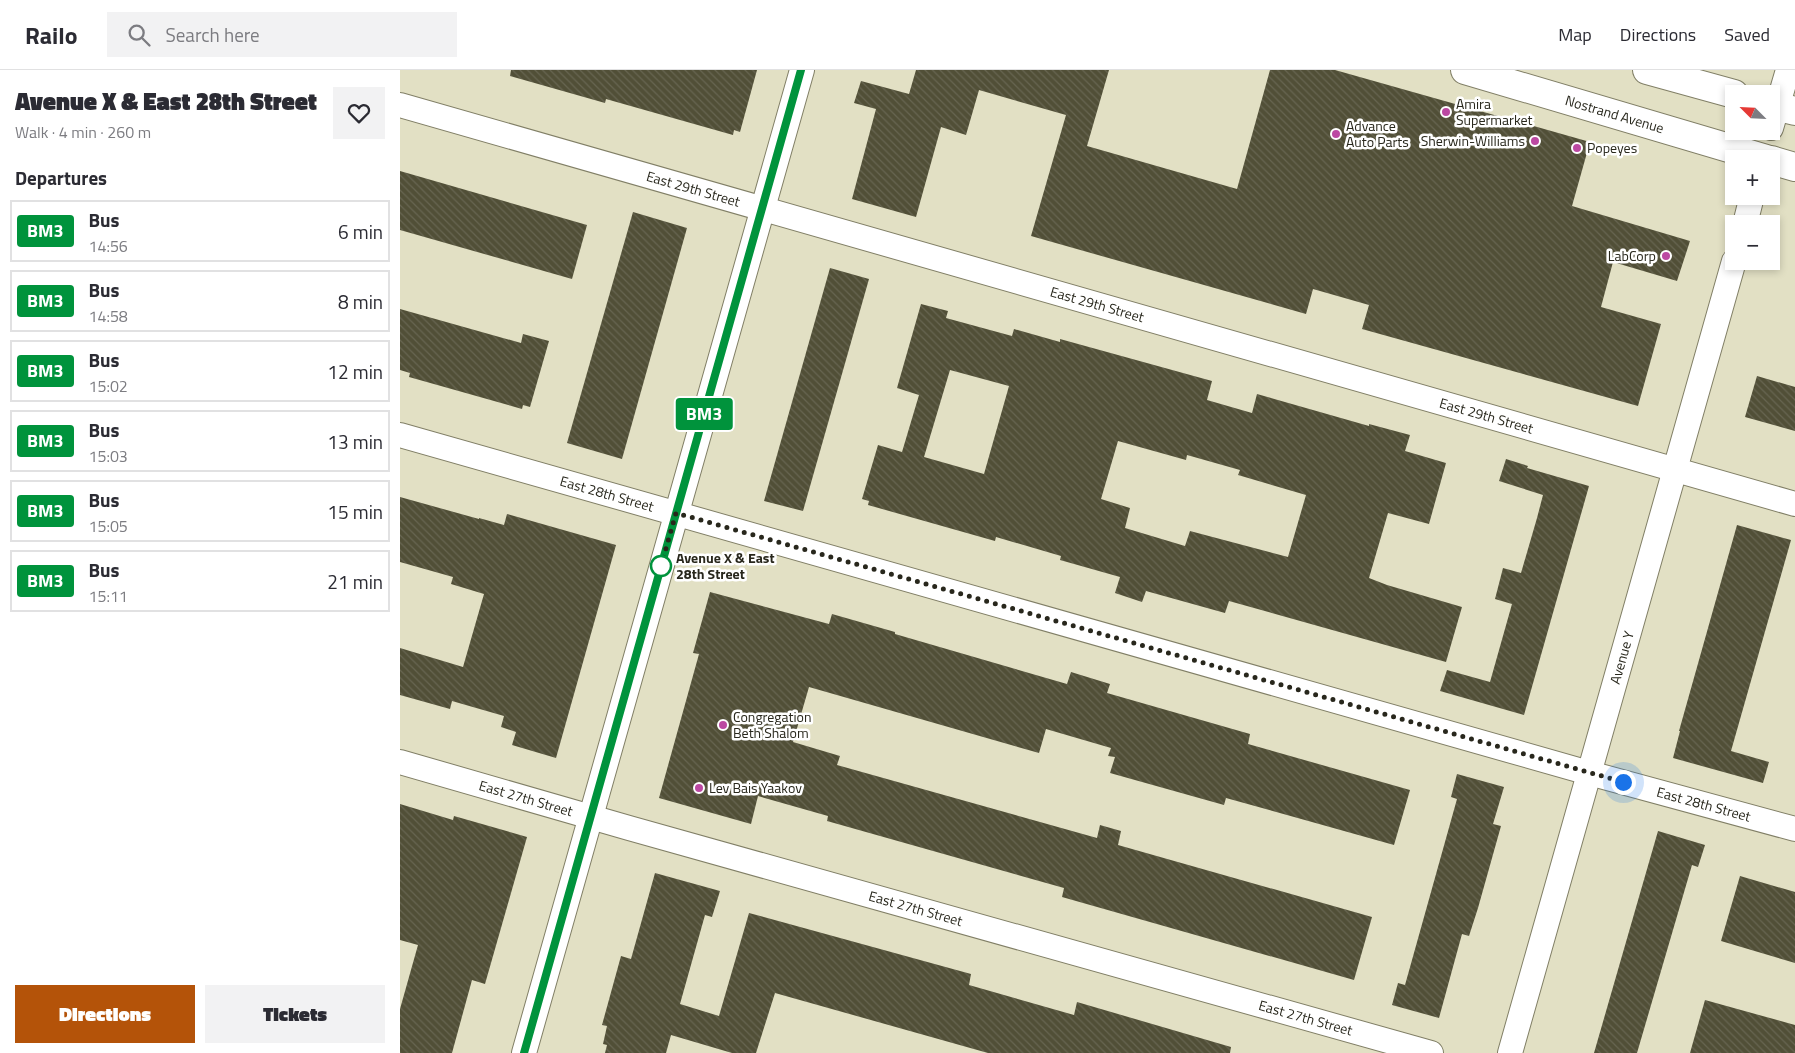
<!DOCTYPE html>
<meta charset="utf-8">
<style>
body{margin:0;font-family:"Titillium Web",sans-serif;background:#f2f2f3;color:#2b2b33;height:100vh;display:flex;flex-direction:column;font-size:19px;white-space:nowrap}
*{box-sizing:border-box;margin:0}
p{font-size:16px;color:#7c7c81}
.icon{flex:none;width:28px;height:28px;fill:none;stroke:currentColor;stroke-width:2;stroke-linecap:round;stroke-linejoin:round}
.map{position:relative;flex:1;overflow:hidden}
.drawer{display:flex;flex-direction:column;background:#fff;width:400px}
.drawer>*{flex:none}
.badge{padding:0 10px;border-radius:4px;font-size:18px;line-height:32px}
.needle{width:32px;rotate:294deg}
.buttons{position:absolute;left:1325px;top:15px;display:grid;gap:10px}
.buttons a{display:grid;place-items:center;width:55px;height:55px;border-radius:0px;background:#fff;box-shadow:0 2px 8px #0003;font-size:25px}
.you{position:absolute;width:25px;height:25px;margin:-12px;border:4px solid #fff;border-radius:50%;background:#1a73e8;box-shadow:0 0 0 8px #1a73e833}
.map>.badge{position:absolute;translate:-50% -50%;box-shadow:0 0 0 2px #fff}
h2{padding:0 15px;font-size:19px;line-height:45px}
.round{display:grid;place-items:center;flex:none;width:52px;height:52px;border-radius:0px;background:#f2f2f3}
.summary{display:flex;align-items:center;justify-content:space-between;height:85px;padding:0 15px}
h1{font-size:24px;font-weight:800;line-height:38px}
.primary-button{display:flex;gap:10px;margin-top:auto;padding:10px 15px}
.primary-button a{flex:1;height:58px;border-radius:0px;background:#b45309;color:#fff;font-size:20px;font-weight:800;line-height:58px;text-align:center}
.primary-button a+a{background:#f2f2f3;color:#2b2b33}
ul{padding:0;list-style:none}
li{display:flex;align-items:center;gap:15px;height:62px;margin:0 10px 8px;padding:0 5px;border:2px solid #e1e1e2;border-radius:0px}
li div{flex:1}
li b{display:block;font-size:19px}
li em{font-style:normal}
li .badge{min-width:55px;font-weight:700;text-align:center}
header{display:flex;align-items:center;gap:30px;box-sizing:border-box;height:70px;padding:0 25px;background:#fff;border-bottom:1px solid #e1e1e2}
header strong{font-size:24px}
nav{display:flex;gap:28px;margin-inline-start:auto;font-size:18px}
.search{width:350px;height:45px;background:#f2f2f3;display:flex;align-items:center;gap:12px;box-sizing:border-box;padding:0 18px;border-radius:0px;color:#7c7c81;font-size:19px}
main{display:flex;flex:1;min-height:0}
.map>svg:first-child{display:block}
.building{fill:url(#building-back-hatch);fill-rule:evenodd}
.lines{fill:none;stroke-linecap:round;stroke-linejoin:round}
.minor-casing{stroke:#817f66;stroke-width:26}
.secondary-casing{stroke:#817f66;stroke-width:30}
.minor{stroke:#fff;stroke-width:24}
.secondary{stroke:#fff;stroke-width:28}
.line-casing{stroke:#fff;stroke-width:11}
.line{stroke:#00933c;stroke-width:8}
.walk{stroke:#28271c;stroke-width:5;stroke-dasharray:0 9}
.poi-dot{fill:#bc48a2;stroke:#fff;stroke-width:2}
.stop-dot{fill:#fff;stroke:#00933c;stroke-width:2.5}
.labels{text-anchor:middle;stroke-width:5;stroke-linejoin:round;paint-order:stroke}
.poi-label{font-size:14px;fill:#28271c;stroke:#fff;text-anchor:start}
.street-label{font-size:14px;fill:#28271c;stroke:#fff}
.stop-label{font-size:14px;font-weight:bold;fill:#28271c;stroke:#fff;text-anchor:start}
</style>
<header>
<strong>Railo</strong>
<div class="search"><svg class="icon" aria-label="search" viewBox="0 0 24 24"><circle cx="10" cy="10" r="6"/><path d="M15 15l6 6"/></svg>Search here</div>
<nav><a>Map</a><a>Directions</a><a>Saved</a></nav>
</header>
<main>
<section class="drawer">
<div class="summary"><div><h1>Avenue X &amp; East 28th Street</h1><p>Walk · 4 min · 260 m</p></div><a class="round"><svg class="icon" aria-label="heart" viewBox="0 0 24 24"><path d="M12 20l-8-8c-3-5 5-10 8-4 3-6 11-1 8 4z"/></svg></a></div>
<h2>Departures</h2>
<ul>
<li><span class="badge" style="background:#00933c;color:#fff">BM3</span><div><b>Bus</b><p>14:56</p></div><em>6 min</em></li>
<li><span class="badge" style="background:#00933c;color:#fff">BM3</span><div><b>Bus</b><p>14:58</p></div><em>8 min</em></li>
<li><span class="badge" style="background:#00933c;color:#fff">BM3</span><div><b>Bus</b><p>15:02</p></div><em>12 min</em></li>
<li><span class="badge" style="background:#00933c;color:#fff">BM3</span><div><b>Bus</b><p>15:03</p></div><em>13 min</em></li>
<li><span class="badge" style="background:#00933c;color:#fff">BM3</span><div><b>Bus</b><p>15:05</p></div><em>15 min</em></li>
<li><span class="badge" style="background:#00933c;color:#fff">BM3</span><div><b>Bus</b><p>15:11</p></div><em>21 min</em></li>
</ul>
<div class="primary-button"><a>Directions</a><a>Tickets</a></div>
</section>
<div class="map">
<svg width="1395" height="983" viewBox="0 0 1395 983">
<defs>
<pattern id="building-back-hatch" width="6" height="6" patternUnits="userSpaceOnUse" patternTransform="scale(1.25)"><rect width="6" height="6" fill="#514f37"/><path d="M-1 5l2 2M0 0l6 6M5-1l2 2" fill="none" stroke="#676551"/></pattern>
</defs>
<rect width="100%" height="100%" fill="#e2e0c4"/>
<g class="building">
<path d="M111 0H357L340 62 334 60 333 65 213 31 206 29 205 33 110 6Z"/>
<path d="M516 0H709L687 76 837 119 870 0H935L1190 72 1172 136 1290 171 1277 211 1213 192 1201 237 1261 254 1238 336 962 259 969 235 913 219 906 244 631 166 666 45 579 20 566 65 541 57 516 147 452 129 476 39 454 33 461 11 509 24Z"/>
<path d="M0 101 187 155 172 209 0 160Z"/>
<path d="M233 142 287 158 222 389 167 373Z"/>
<path d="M430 198 469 209 403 441 364 431Z"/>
<path d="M521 234 548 241 546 248 612 266 614 259 660 272V269L812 311 807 330 852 343 857 324 969 356V354L1010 365 1005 381 1046 393 1029 454 988 443 969 508 987 515 1062 537 1046 592 829 531 825 543 746 521 742 532 715 523 720 507 660 490 661 486 596 467 595 471 468 435 469 431 462 429 478 375 502 382 519 325 497 318ZM550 300 609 316 584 404 524 387ZM718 371 786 390 787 385 840 400 838 405 906 425 888 487 790 461 785 476 725 458 730 438 701 429Z"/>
<path d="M0 239 121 273 123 264 149 271 130 337 123 335 122 339 9 307 10 303 0 300Z"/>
<path d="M1357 306 1395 317V361L1345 347Z"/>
<path d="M1106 389 1128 396 1127 398 1189 416 1124 645 1040 621 1047 600 1090 612 1112 534 1095 529 1103 498 1121 503 1137 448 1143 425 1099 411Z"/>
<path d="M0 427 79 449V448L104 455 107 444 216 475 156 688 112 675 116 662 101 657 104 646 52 631 50 639 0 625V578L63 597 84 524 51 514 53 507 0 492Z"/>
<path d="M1337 455 1391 470 1331 681 1369 692 1363 713 1273 688 1280 661H1279Z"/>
<path d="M310 522 429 554 432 544 495 562V564L667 614 671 602 710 614 707 623 850 664 848 674 1010 720 994 775 826 728 824 735 710 703 715 687 708 686 711 678 646 659 639 683 409 617 393 672 440 686 437 695 697 768 700 755 721 761 718 775 972 847 954 910 662 827 664 818 427 751 428 746 358 726 351 754 259 728 299 584 293 583Z"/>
<path d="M1057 704 1104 717 1093 754 1101 756 1078 838 1069 866 1062 864 1039 948 992 935 998 913 1005 915 1057 729 1051 727Z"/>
<path d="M0 734 53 750 54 746 127 767 85 914 72 910 52 983H0V939L18 875 0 870Z"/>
<path d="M1258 761 1305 775 1298 797 1292 795 1237 983H1194Z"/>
<path d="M255 803 320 821 312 847 305 845 280 934 319 946 349 843 571 904 569 915 674 945 677 932 831 977 830 983H588L375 923 356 983H332L271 965 266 983H205L207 975 203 974 207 956 202 955 221 886 231 889Z"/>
<path d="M1340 806 1395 822V893L1321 871Z"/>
<path d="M1305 930 1395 955V983H1290Z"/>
</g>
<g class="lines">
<defs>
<g id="minor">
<path id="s1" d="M0 35 1395 434"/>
<path d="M1371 58 1388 0"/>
<path d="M1345 154 1352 126"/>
<path id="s2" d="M0 365 1189 703 1395 759"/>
<path id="s3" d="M0 692 229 758 1031 983"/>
<path d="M124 983 402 0"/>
<path id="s4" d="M1110 983 1334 191"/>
</g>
<g id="secondary">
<path id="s5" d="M1065 0 1366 89"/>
<path d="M1247 0 1334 24"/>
<path d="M1371 35 1395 41"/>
<path d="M1371 90 1395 97"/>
</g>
</defs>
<use href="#minor" class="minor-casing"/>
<use href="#secondary" class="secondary-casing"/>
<use href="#minor" class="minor"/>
<use href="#secondary" class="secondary"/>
</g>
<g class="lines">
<defs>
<path id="line" d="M124 983 401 0"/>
</defs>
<use href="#line" class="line-casing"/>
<use href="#line" class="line"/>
<path class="walk" d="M261 496 276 443 1223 712"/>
</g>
<g class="poi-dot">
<circle cx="1046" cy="42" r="5"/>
<circle cx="936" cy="64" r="5"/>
<circle cx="1135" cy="71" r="5"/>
<circle cx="1177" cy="78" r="5"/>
<circle cx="1266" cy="186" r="5"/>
<circle cx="323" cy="655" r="5"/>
<circle cx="299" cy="718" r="5"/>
</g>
<circle class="stop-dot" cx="261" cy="496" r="10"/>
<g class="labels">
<g class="poi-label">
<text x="1056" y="39">Amira<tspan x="1056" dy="16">Supermarket</tspan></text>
<text x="946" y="61">Advance<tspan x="946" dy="16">Auto Parts</tspan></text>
<text x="1125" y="76" text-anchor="end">Sherwin-Williams</text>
<text x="1187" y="83">Popeyes</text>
<text x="1256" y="191" text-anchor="end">LabCorp</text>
<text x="333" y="652">Congregation<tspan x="333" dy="16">Beth Shalom</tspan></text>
<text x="309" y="723">Lev Bais Yaakov</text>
</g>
<g class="street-label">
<text dy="5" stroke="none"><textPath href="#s5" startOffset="156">Nostrand Avenue</textPath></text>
<text dy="5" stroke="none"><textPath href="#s1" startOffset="305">East 29th Street</textPath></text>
<text dy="5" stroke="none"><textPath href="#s1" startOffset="725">East 29th Street</textPath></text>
<text dy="5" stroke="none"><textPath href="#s1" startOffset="1130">East 29th Street</textPath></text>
<text dy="5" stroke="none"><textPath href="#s2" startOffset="215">East 28th Street</textPath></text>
<text dy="5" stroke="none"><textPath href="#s4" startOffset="411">Avenue Y</textPath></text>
<text dy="5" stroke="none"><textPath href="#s3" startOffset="131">East 27th Street</textPath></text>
<text dy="5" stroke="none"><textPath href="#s2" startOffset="1355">East 28th Street</textPath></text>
<text dy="5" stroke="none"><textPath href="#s3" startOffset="536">East 27th Street</textPath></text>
<text dy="5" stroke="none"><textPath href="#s3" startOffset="941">East 27th Street</textPath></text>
</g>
<g class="stop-label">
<text x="276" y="493">Avenue X &amp; East<tspan x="276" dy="16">28th Street</tspan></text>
</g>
</g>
</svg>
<div class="buttons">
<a><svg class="needle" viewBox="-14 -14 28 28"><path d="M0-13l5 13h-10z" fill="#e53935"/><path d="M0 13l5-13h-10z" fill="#7c7c81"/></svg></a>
<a>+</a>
<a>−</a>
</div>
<div class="you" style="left:1223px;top:712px"></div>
<b class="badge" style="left:304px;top:344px;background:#00933c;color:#fff">BM3</b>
</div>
</main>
